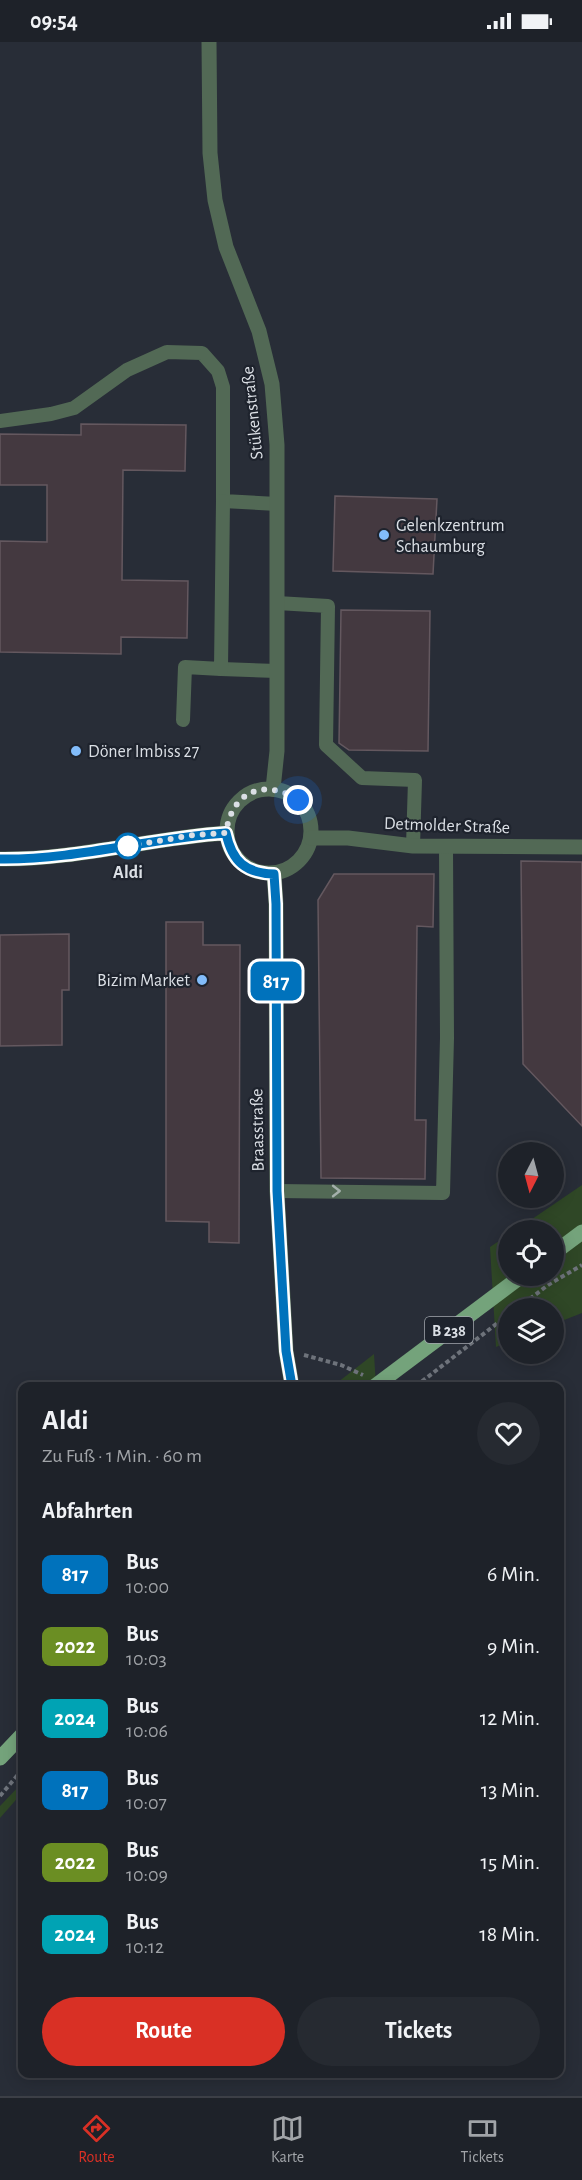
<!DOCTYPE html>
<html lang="de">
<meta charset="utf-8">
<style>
body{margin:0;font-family:"Alegreya Sans",sans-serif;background:#262a31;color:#f1f3f6;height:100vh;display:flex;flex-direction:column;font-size:22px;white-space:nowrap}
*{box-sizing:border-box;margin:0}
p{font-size:20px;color:#a1a4a8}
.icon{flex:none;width:33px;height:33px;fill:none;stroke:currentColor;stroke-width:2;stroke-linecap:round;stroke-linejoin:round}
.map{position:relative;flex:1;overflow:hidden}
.panel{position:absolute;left:18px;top:1340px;width:546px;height:696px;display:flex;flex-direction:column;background:#1e2229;border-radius:12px;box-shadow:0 3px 15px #0003,0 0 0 2px #3c3f46}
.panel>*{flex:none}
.badge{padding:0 12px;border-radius:9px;font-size:21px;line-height:39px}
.needle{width:39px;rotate:186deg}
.buttons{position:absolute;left:498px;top:1100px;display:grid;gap:12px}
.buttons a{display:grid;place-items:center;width:66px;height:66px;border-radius:50%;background:#1e2229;box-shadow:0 3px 15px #0003,0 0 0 2px #3c3f46;font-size:30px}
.you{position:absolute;width:30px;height:30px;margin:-15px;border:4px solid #fff;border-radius:50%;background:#1a73e8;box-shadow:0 0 0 9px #1a73e833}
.map>.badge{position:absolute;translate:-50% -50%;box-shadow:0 0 0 3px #fff}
h2{padding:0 24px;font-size:22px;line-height:54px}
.round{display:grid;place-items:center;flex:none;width:63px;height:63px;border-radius:32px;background:#262a31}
.overview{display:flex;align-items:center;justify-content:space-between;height:102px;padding:0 24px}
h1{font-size:28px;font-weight:700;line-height:45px}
.primary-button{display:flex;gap:12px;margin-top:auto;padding:12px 24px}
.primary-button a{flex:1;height:69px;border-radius:36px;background:#d93025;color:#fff;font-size:24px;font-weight:700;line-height:69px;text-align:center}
.primary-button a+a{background:#262a31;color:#f1f3f6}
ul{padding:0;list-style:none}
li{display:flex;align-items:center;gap:18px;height:72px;padding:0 24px}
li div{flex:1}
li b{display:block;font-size:22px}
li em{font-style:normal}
li .badge{min-width:66px;font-weight:700;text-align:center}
.status{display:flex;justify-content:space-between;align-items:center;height:42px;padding:0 30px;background:#1e2229;direction:ltr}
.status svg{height:16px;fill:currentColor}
.menu{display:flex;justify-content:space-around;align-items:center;height:84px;border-top:2px solid #3c3f46;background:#1e2229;font-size:16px;color:#a1a4a8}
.menu a{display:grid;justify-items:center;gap:3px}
.menu .active{color:#d93025}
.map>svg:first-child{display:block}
.green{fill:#2f4726}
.building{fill:#443940;stroke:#64585f;stroke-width:1.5}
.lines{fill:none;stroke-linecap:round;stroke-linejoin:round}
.path{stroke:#6e737b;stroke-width:4;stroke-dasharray:4.5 3;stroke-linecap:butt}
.lane{stroke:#526955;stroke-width:14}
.street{stroke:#526955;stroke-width:15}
.primary{stroke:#74a37b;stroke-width:15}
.oneway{stroke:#a4b0ab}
.line-casing{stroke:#fff;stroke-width:14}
.line{stroke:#0072bc;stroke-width:9}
.walk{stroke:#dbdfe5;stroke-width:6;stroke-dasharray:0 10.8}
.poi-dot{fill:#82bcfa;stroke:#1e232d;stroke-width:2}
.stop-dot{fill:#fff;stroke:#0072bc;stroke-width:3}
.labels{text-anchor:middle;stroke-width:4.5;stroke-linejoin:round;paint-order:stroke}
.shield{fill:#1e232d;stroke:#a2a7ae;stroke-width:1.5}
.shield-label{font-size:16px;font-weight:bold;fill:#dbdfe5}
.street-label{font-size:18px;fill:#dbdfe5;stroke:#1e232d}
.poi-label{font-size:18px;fill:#dbdfe5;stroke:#1e232d;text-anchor:start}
.stop-label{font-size:18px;font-weight:bold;fill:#dbdfe5;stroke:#1e232d}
</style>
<div class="status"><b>09:54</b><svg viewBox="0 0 49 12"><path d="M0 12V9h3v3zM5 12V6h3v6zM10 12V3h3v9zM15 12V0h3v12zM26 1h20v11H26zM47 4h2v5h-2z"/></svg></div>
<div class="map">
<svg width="582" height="2054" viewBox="0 0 582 2054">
<rect width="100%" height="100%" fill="#282d37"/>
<g class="green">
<path d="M582 1143V1271L554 1282V1266H508V1300L496 1305 490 1205 508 1193V1233H554V1188H516Z"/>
<path d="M374 1312 376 1344H333Z"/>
<path d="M22 1741V1751L0 1776V1764Z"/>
</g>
<g class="building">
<path d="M81 382 186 383 185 429 123 428 122 538 188 539 187 596 121 595V612L0 610V499L47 500V443H0V392L81 393Z"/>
<path d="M335 454 437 457 433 532 333 529Z"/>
<path d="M341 568 430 569 428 709 349 708 339 701Z"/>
<path d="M521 819 582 820V1084L523 1022Z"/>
<path d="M334 832H434L433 885 417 884 415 1078H426L425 1137 321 1136 318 858Z"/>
<path d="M166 880H203V903H240L239 1201 209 1200V1180L166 1179Z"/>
<path d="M69 892V948H62V1003L0 1004V893Z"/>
</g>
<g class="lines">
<g class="path">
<path d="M518 1266 548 1243 582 1223"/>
<path d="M304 1313 341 1323 363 1333"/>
<path d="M416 1344 508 1273"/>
<path d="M0 1754 22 1728"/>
</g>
<g class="lane">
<path d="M0 379 51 372 74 366 127 328 167 310 202 311 218 329 223 345V459L277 462"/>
<path d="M277 561 328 564 326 703 362 736 415 738 413 804"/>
<path d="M221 627 277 629"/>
<path d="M183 678 185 625 221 627 223 459"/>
<path d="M277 1149 443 1151 447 996 446 805"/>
</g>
<g class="street">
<path d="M209 0 210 111 215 158 226 205 259 289 272 342 277 403V709L273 747"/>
<circle cx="269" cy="789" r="42"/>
<path d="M311 796H348L413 804 582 805"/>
<path d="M0 817C76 818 150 796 226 791"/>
<path d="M274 832 276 862 277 1149 286 1309 292 1344"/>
</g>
<g class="primary">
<path d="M554 1211 582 1190"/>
<path d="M375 1344 523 1233"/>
<path d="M0 1716 22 1693"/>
</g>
</g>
<defs><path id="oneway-chevron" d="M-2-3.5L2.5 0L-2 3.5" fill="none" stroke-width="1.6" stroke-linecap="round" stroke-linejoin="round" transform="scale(1.5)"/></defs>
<use class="oneway" href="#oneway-chevron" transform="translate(336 1149)"/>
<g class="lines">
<defs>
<path id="line" d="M0 817C76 818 150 796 226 791 232 820 246 831 274 832L276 862 277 1149 286 1309 292 1344"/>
</defs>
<use href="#line" class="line-casing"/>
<use href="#line" class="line"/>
<path class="walk" d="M128 804 194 793 226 791C231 751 263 735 298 758"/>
</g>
<g class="poi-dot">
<circle cx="384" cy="493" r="6"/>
<circle cx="76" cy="709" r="6"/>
<circle cx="202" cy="938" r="6"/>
</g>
<circle class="stop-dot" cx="128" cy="804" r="12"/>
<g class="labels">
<rect class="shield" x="425" y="1275" width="48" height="26" rx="4.5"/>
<g class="shield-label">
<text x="449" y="1294">B 238</text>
</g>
<g class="street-label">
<text transform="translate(252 371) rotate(-96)" y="6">Stükenstraße</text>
<text transform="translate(447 783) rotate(2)" y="6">Detmolder Straße</text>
<text transform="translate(257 1088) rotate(-91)" y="6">Braasstraße</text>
</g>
<g class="poi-label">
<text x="396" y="489">Gelenkzentrum<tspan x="396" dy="21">Schaumburg</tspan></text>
<text x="88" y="715">Döner Imbiss 27</text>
<text x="190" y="944" text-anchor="end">Bizim Market</text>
</g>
<g class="stop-label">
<text x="128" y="836">Aldi</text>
</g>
</g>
</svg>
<div class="buttons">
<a><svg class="needle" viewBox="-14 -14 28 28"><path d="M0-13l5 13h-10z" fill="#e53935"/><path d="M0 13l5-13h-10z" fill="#a1a4a8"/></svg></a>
<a><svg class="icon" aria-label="locate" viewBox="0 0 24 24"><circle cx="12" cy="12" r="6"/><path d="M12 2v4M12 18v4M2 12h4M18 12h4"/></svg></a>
<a><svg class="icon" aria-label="layers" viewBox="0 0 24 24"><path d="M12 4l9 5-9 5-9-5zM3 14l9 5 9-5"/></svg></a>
</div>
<div class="you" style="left:298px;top:758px"></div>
<b class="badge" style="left:276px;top:939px;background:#0072bc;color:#fff">817</b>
<section class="panel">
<div class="overview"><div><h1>Aldi</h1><p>Zu Fuß · 1 Min. · 60 m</p></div><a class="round"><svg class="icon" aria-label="heart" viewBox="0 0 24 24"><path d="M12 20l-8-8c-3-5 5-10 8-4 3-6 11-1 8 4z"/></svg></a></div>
<h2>Abfahrten</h2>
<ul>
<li><span class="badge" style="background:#0072bc;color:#fff">817</span><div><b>Bus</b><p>10:00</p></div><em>6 Min.</em></li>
<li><span class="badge" style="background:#6b8e23;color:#fff">2022</span><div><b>Bus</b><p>10:03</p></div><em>9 Min.</em></li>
<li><span class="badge" style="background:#00a3b4;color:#fff">2024</span><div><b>Bus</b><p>10:06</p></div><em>12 Min.</em></li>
<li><span class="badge" style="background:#0072bc;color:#fff">817</span><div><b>Bus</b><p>10:07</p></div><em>13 Min.</em></li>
<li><span class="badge" style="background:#6b8e23;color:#fff">2022</span><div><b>Bus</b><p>10:09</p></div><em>15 Min.</em></li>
<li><span class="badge" style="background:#00a3b4;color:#fff">2024</span><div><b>Bus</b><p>10:12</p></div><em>18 Min.</em></li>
</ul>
<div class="primary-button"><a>Route</a><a>Tickets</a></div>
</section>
</div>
<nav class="menu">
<a class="active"><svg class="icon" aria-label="directions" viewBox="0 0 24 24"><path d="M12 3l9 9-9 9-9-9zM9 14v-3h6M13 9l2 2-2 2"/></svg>Route</a>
<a><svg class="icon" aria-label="map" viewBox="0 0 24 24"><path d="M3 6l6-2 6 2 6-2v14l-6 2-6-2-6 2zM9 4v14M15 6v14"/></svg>Karte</a>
<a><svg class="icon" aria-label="tickets" viewBox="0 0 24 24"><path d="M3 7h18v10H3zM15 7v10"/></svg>Tickets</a>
</nav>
